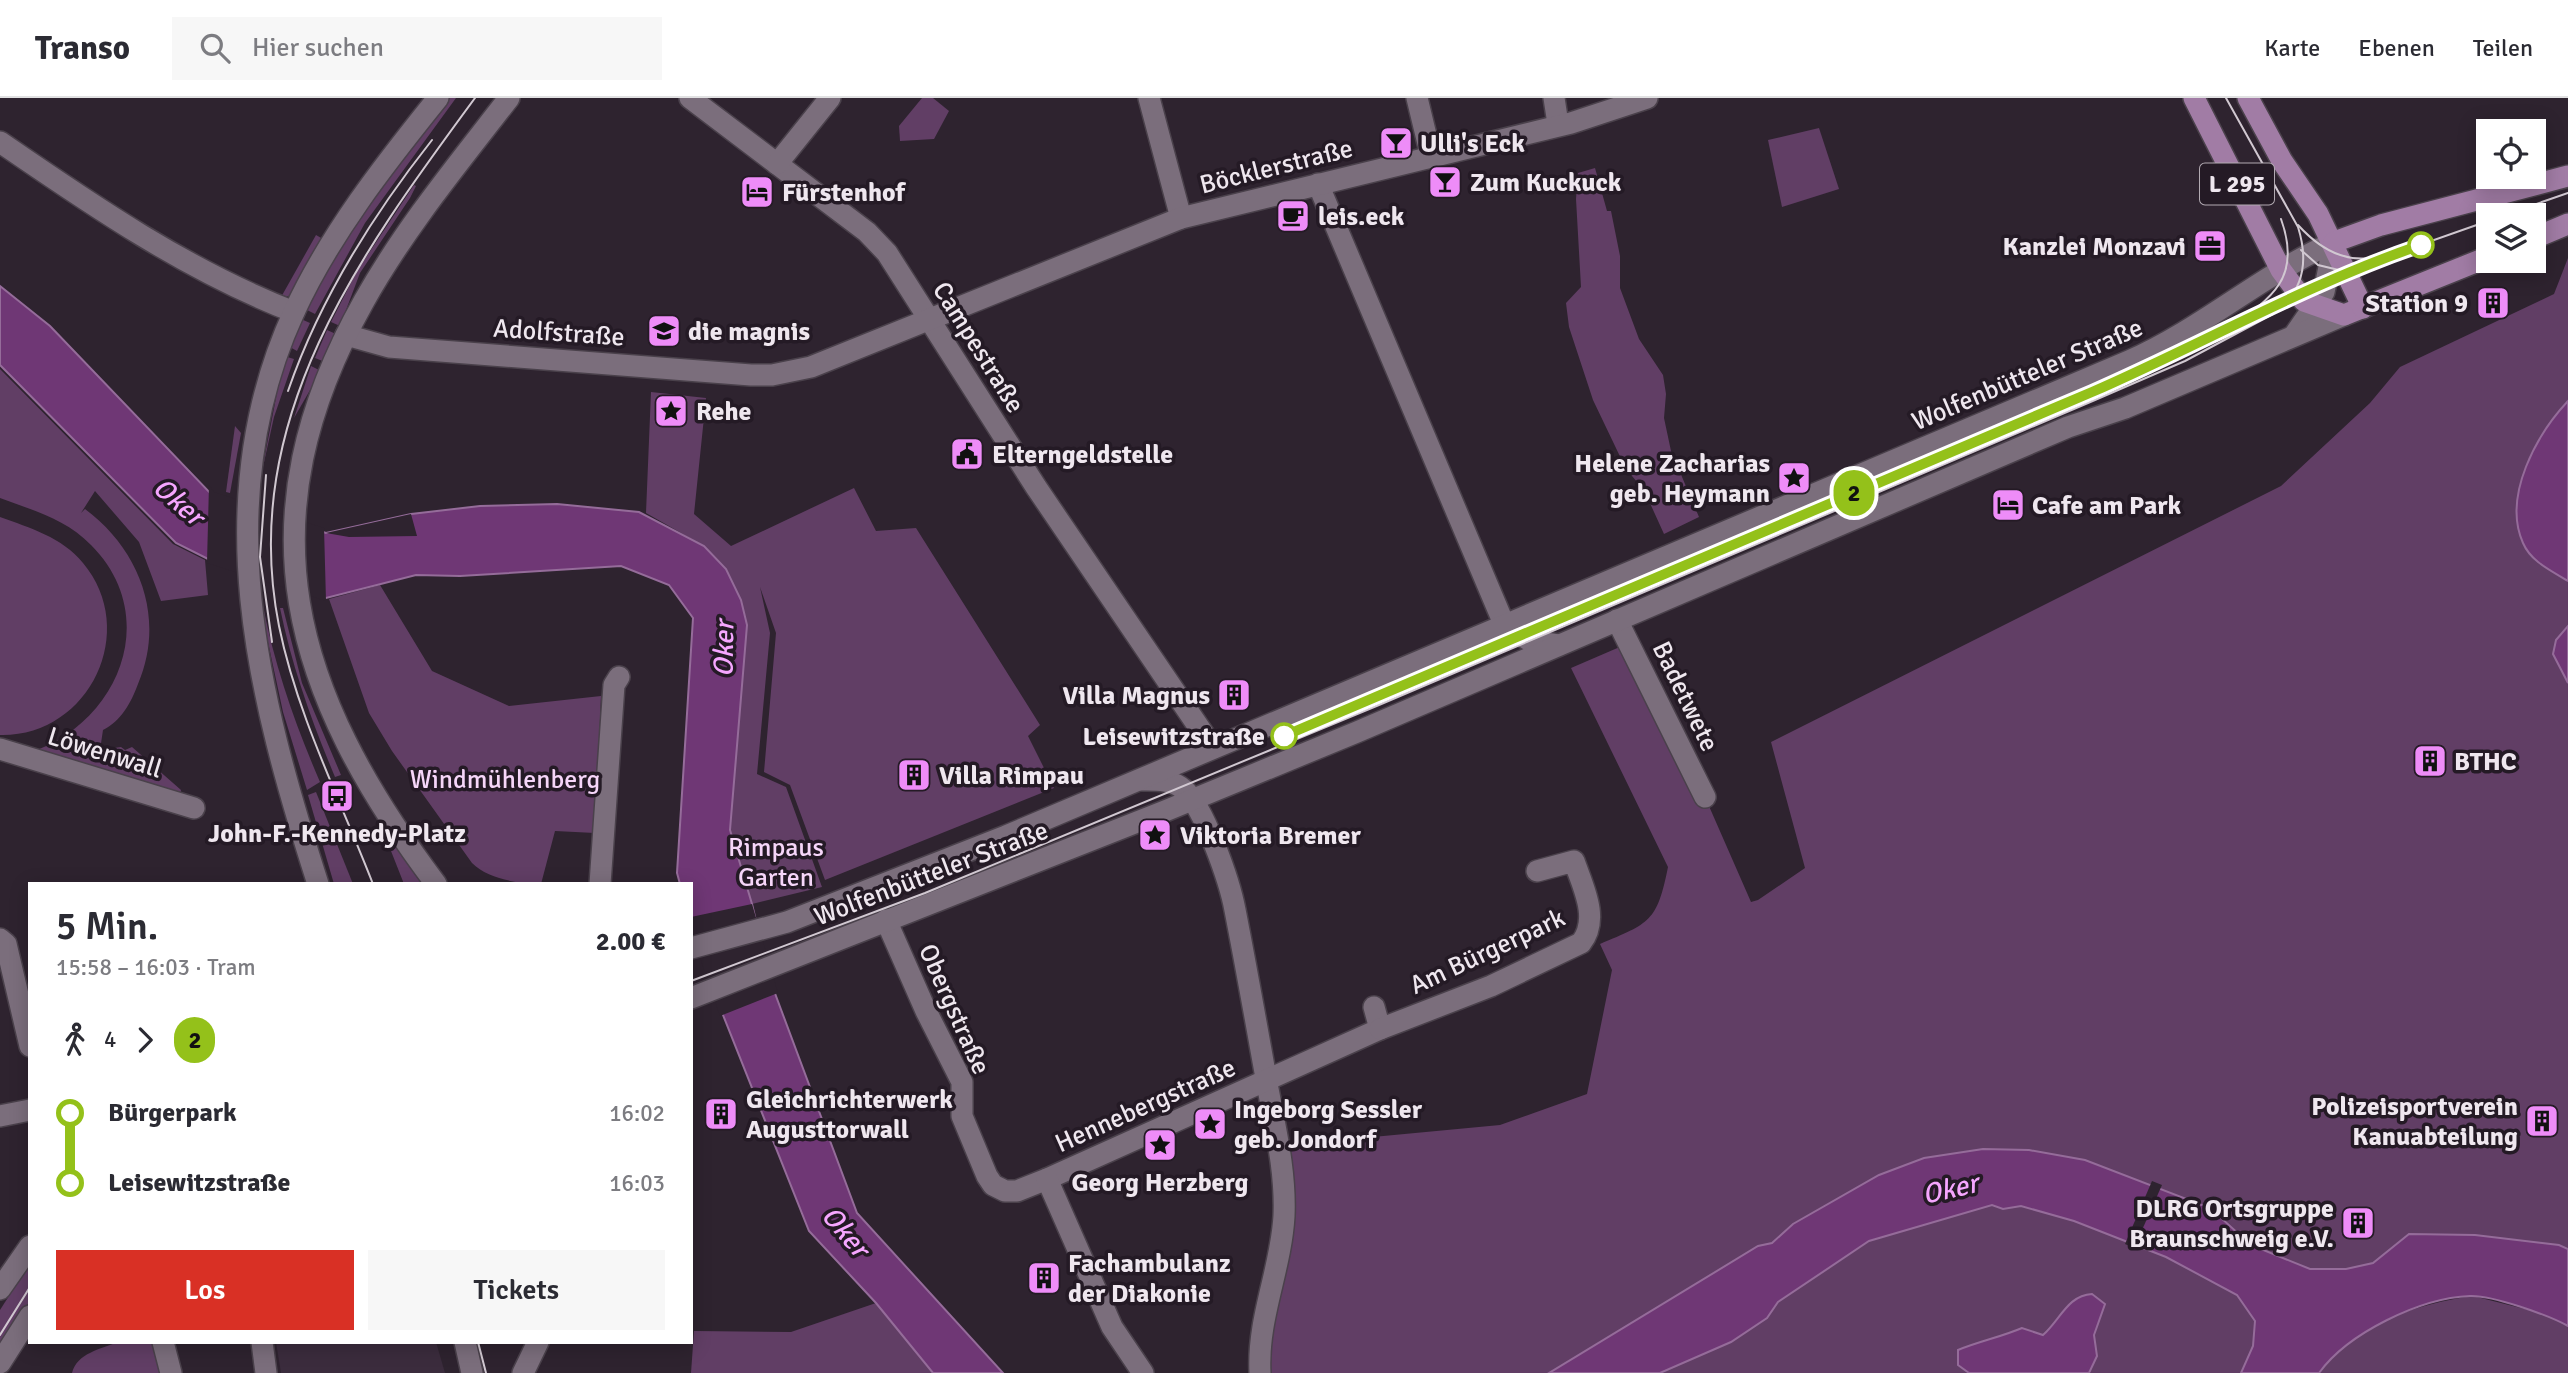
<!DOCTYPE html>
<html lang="de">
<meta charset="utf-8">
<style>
body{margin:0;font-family:Signika,sans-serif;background:#f7f7f7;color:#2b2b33;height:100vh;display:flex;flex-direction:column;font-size:26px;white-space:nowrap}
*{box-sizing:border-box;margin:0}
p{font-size:23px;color:#7c7c81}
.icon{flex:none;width:38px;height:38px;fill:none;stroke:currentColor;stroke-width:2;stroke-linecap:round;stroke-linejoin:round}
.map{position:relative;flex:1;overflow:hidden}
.panel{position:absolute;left:28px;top:784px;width:665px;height:462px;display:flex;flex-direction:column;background:#fff;border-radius:0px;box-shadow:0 4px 18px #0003}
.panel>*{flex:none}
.badge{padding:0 14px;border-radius:23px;font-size:24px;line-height:46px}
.fabs{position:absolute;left:2476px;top:21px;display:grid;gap:14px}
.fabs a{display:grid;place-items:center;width:70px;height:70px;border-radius:0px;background:#fff;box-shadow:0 4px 18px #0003;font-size:35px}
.map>.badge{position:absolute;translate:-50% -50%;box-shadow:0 0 0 4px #fff}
.legs{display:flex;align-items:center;gap:10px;height:77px;padding:0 28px;font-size:23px}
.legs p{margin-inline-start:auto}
.overview{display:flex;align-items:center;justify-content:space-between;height:119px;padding:0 28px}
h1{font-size:38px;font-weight:600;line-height:52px}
.primary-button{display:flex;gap:14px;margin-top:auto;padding:14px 28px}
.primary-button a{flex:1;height:80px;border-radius:0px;background:#d93025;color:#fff;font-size:28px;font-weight:600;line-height:80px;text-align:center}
.primary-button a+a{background:#f7f7f7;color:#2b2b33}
ul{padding:0 28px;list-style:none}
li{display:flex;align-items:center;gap:24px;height:70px;font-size:26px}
li i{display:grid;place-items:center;width:10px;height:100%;margin:0 9px;background:currentColor}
li i::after{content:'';width:18px;height:18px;margin:-9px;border:5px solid;border-radius:50%;background:#fff}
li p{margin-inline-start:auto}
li:first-child i{background:linear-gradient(#0000 50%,currentColor 0)}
li:last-child i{background:linear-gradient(currentColor 50%,#0000 0)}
header{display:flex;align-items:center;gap:42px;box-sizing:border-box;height:98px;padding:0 35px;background:#fff;border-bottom:2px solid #e1e1e2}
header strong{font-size:33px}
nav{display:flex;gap:38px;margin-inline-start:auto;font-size:24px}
.search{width:490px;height:63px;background:#f7f7f7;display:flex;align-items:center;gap:18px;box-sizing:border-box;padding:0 24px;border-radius:0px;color:#7c7c81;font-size:26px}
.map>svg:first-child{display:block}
.built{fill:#3b2c3d}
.green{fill:#613e65}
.water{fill:#6f3775;stroke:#956c9a;stroke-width:2}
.pier{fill:#2e232f}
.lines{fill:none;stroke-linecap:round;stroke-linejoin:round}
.street-casing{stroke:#4a414b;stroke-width:24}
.secondary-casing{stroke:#4a414b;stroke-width:24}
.primary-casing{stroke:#4a414b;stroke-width:24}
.street{stroke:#7b6e7c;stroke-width:21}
.secondary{stroke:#7b6e7c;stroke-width:21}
.primary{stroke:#a17ca5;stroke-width:21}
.tram{stroke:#d1c8d1;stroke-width:2}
.line-1-casing{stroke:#fff;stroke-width:16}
.line-1{stroke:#94c11a;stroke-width:10}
.stop-1-dot{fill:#fff;stroke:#94c11a;stroke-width:3.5}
.labels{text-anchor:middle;stroke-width:7;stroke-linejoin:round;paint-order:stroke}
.shield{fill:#241a25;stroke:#b2aab2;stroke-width:2}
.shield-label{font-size:24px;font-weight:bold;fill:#efe7ef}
.poi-label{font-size:26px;font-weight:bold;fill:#efe7ef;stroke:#241a25;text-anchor:start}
.street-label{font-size:26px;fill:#efe7ef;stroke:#241a25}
.stop-label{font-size:26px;font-weight:bold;fill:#efe7ef;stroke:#241a25;text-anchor:end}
.park-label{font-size:26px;fill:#f6d6f9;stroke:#241a25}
.water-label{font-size:28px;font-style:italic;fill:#f6a6ff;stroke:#241a25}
</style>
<header>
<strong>Transo</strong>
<div class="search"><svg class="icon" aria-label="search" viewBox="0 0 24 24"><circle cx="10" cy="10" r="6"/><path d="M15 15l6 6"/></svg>Hier suchen</div>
<nav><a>Karte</a><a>Ebenen</a><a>Teilen</a></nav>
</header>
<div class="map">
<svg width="2568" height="1275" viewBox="0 0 2568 1275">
<rect width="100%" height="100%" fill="#2e232f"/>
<path class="built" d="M276 1244H436L445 1275H281Z"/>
<g class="green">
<path d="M448 0H456L365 125 315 216 305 211 357 120Z"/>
<path d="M922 0H933L949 13 934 41 900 43 899 28Z"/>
<path d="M1819 30 1839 91 1782 109 1768 42Z"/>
<path d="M1595 70 1607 113H1611L1620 158V190L1639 241 1663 277 1666 296 1664 320 1671 353 1699 419 1664 436 1644 392 1626 371 1593 302 1569 229 1566 205 1581 189 1576 101 1578 75Z"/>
<path d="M414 87 416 88 410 100 360 175 340 228 331 224 357 173Z"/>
<path d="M316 137 323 141 294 196 280 201Z"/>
<path d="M2568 160V1151L2559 1147 2475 1137 2409 1136 2373 1165 2346 1171H2310L2251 1147 2210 1110 2085 1062 2029 1052 1793 1126 1772 1145 1758 1148 1549 1275H1269L1273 1220 1289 1163 1293 1121 1288 1047 1500 1027 1587 996 1612 872 1600 846C1650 825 1657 824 1668 769L1571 570 1629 545 1705 699 1751 804 1758 802 1805 770 1771 644 2281 388 2370 305 2400 269 2554 196Z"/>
<path d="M301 221 310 225 297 253 288 248Z"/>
<path d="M327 232 336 236 325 264 315 260Z"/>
<path d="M284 258 294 261 274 319 261 378Z"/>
<path d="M311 268 321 273 294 320Z"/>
<path d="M0 271 173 446 205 462 208 497 161 503 139 444 95 393 81 415 85 411C140 452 166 520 138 586 131 605 121 623 103 632L100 652 121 649 125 652 132 649 181 692 180 698 37 652C122 619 160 516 91 447 66 421 32 412 0 400Z"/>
<path d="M651 294 706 300 694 416 731 448 854 390 876 433 916 430 1040 627 1028 638 1054 690 825 782 790 687 764 674 776 535 760 489 770 535 757 676 786 689 822 789 752 806 730 732 736 636 704 448 646 415Z"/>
<path d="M235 328 241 335 230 395 226 394Z"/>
<path d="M0 419C30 430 62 439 83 465 140 533 89 639 0 637Z"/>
<path d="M380 487 432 573 509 608 601 598 595 735 555 733 541 786C519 786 488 781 472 765L392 653 369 615 329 501Z"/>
<path d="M260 507 263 508C275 569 295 626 320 684L307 692 283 614Z"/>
<path d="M280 510H283L302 585 341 677 335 679C312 624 292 569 280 510Z"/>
<path d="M316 694 353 786H334L308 697Z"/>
<path d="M369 702 425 786H404L391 753 394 752Z"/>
<path d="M1992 1107 2003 1111 2021 1108 2074 1123 2166 1159 2237 1197 2255 1222 2253 1248 2241 1275H1660L1731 1244 1767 1220 1778 1204 1870 1143Z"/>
<path d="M30 1165V1203L0 1247V1212Z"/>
<path d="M2473 1198 2549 1217 2568 1228V1275H2319C2353 1228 2417 1205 2473 1198Z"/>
<path d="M876 1205 933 1275H691L694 1233 791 1234Z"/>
<path d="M118 1244H156L166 1275H72C77 1255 101 1251 118 1244Z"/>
</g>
<g class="water">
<path d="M0 188 50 228 212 397 326 435 411 416 480 408 557 406 639 414 704 448 726 471 741 502 747 527 730 732 752 806 770 882 857 1115 1003 1275H933L876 1205 809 1133 723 917 691 822V786H680L677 775 693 520 669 487 621 468 460 478 416 477 326 500 210 462 176 445 0 267Z"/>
<path d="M2568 303V483C2552 473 2531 464 2523 445 2502 398 2537 336 2568 303Z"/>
<path d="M2568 528V585L2553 556 2556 542Z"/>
<path d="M1983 1051 2029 1052 2085 1062 2210 1110 2251 1147 2310 1171H2346L2373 1165 2409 1136 2475 1137 2559 1147 2568 1151V1228C2548 1217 2492 1197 2470 1198 2420 1200 2348 1235 2319 1275H2241L2253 1248 2255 1223 2237 1197 2166 1159 2074 1123 2021 1108 2003 1111 1992 1107 1869 1143 1778 1204 1767 1220 1731 1244 1660 1275H1549L1758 1148 1772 1145 1793 1126 1879 1077 1924 1060Z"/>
<path d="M2092 1196 2105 1206 2094 1237 2097 1258 2089 1275H1969L1958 1267V1252C1980 1243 2001 1239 2022 1230L2043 1237C2060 1222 2068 1197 2092 1196Z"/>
</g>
<g class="pier">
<path d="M209 387 214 394 324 430 326 503 207 465Z"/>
<path d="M411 416 417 438 349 439 326 435Z"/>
<path d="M752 806 778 895 720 918 691 833V819Z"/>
<path d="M2152 1083 2162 1087 2134 1150 2125 1146Z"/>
</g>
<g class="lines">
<defs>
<g id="street">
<path d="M690 0 867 134 887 155 1036 389 1213 650"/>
<path d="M1149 0 1181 120"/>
<path d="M1417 0 1431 58"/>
<path d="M1554 0 1558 26"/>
<path d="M0 44C93 108 188 173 294 214"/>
<path d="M777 66 830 0"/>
<path d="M1318 86 1504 526 1530 543 1559 547"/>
<path d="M346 237 389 249 751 277H772L811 269 1181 120 1571 25 1647 0"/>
<path d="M1617 522 1705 699"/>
<path d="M0 651 194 710"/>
<path d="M1141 682C1155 682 1172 681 1183 691 1204 708 1230 785 1235 812 1246 868 1256 924 1266 980 1274 1025 1286 1071 1284 1118 1281 1172 1257 1220 1260 1275"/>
<path d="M600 786 614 587 619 579"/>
<path d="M886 822 926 913 962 984V1018L987 1078 993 1087 1005 1093H1017L1047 1081 1380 931 1374 909"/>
<path d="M0 841 6 846 30 948"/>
<path d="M1380 931 1491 888 1581 845C1600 821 1583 789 1574 763L1537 773"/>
<path d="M0 1018 30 1012"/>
<path d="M1047 1081 1112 1229 1143 1275"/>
<path d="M163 1244 171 1275"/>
<path d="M262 1244 266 1275"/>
</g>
<g id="secondary">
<path d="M318 786C258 599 207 403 294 214 330 136 384 67 438 0"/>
<path d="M436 786C292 594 240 424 364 203 405 130 458 66 509 0"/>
<path d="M691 850 787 824 1006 738 2129 263C2202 231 2261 177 2334 144L2324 194 2295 236"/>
<path d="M691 900 1165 713 1357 634 2068 329 2125 310 2344 217"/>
<path d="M0 1191 30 1148"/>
<path d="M465 1244 472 1275"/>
<path d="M0 1265 30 1218"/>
<path d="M523 1275 538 1244"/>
</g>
<g id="primary">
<path d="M2194 0 2281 172 2304 203 2344 217 2488 159"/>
<path d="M2248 0 2282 63 2318 116 2363 210"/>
<path d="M2534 140 2568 126"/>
<path d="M2334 144 2381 127 2568 78"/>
</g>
</defs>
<use href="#street" class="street-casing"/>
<use href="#secondary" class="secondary-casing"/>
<use href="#primary" class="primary-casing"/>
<use href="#street" class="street"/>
<use href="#secondary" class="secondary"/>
<use href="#primary" class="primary"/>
<g class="tram">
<path d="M2504 117 2568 95"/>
<path d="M2298 127C2317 148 2340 164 2370 160"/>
<path d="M2301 152 2318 167 2347 174"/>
<path d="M2293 198 2346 173 2488 123"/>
<path d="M2228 230C2273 200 2302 179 2281 121"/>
<path d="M288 293C320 200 372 118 432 42"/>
<path d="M266 377 260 459 272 544"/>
<path d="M373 786C340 701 297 617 279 528 238 322 360 156 475 0"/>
<path d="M691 883 925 795 1379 607 2095 302 2185 263 2273 216C2304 194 2309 164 2298 129L2226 0"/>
<path d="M0 1237 30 1189"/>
<path d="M478 1244 486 1275"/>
</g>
</g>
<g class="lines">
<defs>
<path id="line-1" d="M1284 638 2092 294C2202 246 2307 186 2421 147"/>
</defs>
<use href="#line-1" class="line-1-casing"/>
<use href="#line-1" class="line-1"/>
</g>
<defs>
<symbol id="bar-square" viewBox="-11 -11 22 22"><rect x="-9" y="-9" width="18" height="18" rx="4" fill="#ee8cf8" stroke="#241a25"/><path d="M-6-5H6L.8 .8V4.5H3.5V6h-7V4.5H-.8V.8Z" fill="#111"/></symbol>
<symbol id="hotel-square" viewBox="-11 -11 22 22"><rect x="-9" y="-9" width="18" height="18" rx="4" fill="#ee8cf8" stroke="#241a25"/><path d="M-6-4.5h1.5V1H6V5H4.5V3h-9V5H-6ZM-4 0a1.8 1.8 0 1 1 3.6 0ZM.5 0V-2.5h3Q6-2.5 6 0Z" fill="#111"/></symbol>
<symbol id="cafe-square" viewBox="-11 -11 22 22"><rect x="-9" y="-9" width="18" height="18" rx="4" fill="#ee8cf8" stroke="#241a25"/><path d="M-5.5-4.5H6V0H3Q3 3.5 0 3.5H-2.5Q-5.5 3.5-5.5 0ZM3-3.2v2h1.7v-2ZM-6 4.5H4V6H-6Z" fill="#111"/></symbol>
<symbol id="office-square" viewBox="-11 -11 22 22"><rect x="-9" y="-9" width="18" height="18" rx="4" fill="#ee8cf8" stroke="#241a25"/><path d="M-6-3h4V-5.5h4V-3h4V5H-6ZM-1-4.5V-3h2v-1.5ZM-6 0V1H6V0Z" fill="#111"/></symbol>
<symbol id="building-square" viewBox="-11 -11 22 22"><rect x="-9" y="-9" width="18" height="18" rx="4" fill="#ee8cf8" stroke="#241a25"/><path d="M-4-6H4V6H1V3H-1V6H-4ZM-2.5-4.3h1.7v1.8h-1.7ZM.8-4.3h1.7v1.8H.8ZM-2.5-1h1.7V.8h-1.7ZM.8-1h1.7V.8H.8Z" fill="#111"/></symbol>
<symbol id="school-square" viewBox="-11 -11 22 22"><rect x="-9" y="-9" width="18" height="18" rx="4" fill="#ee8cf8" stroke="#241a25"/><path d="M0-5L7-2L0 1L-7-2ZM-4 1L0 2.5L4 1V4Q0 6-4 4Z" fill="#111"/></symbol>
<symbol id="sight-square" viewBox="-11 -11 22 22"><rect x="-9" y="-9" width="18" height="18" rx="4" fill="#ee8cf8" stroke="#241a25"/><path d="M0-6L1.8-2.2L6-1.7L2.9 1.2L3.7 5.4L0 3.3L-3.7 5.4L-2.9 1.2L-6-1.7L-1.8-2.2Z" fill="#111"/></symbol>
<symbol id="civic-square" viewBox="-11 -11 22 22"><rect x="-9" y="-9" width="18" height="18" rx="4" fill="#ee8cf8" stroke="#241a25"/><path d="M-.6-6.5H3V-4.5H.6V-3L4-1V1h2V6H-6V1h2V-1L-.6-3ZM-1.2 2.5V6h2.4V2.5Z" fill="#111"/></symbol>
<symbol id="bus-square" viewBox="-11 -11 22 22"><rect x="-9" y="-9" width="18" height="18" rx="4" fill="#ee8cf8" stroke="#241a25"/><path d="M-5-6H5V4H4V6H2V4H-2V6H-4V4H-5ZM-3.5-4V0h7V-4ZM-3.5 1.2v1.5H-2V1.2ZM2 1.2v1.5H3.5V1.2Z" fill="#111"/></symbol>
</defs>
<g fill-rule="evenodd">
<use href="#bar-square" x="1377" y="26" width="38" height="38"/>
<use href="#bar-square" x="1426" y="65" width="38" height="38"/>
<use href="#hotel-square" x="738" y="75" width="38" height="38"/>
<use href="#cafe-square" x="1274" y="99" width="38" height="38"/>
<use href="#office-square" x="2191" y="129" width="38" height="38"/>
<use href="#building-square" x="2474" y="186" width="38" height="38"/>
<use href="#school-square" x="645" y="214" width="38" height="38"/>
<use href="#sight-square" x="652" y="294" width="38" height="38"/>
<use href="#civic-square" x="948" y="337" width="38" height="38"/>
<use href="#sight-square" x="1775" y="361" width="38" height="38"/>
<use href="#hotel-square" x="1989" y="388" width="38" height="38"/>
<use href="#building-square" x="1215" y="578" width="38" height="38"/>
<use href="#building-square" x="2411" y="644" width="38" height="38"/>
<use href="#building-square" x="895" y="658" width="38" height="38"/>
<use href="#bus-square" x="318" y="679" width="38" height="38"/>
<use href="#sight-square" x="1136" y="718" width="38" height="38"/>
<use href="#building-square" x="702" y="997" width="38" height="38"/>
<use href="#building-square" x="2523" y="1004" width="38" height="38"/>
<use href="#sight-square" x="1191" y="1007" width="38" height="38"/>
<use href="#sight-square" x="1141" y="1028" width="38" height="38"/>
<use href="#building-square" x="2339" y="1106" width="38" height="38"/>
<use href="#building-square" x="1025" y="1161" width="38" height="38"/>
</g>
<g class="stop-1-dot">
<circle cx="2421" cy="147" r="12"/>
<circle cx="1284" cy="638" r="12"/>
</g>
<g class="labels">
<rect class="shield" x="2200" y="65.5" width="74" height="41" rx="5"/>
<g class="shield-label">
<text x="2237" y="94">L 295</text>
</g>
<g class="poi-label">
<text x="1420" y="54">Ulli's Eck</text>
<text x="1470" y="93">Zum Kuckuck</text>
<text x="782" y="103">Fürstenhof</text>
<text x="1318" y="127">leis.eck</text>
<text x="2186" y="157" text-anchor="end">Kanzlei Monzavi</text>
<text x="2468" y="214" text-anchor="end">Station 9</text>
<text x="688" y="242">die magnis</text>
<text x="696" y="322">Rehe</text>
<text x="992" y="365">Elterngeldstelle</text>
<text x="1770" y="374" text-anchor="end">Helene Zacharias<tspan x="1770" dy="30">geb. Heymann</tspan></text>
<text x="2032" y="416">Cafe am Park</text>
<text x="1210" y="606" text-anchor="end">Villa Magnus</text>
<text x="2454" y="672">BTHC</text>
<text x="939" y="686">Villa Rimpau</text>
<text x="337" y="744" text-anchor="middle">John-F.-Kennedy-Platz</text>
<text x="1180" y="746">Viktoria Bremer</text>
<text x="746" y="1010">Gleichrichterwerk<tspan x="746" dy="30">Augusttorwall</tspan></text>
<text x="2518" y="1017" text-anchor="end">Polizeisportverein<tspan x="2518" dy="30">Kanuabteilung</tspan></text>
<text x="1234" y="1020">Ingeborg Sessler<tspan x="1234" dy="30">geb. Jondorf</tspan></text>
<text x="1160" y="1093" text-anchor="middle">Georg Herzberg</text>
<text x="2334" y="1119" text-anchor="end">DLRG Ortsgruppe<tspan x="2334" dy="30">Braunschweig e.V.</tspan></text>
<text x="1068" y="1174">Fachambulanz<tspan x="1068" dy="30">der Diakonie</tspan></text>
</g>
<g class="street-label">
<text transform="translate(1276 68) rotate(-14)" y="9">Böcklerstraße</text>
<text transform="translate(559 234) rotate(4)" y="9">Adolfstraße</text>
<text transform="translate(979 249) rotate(58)" y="9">Campestraße</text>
<text transform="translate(2027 276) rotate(-23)" y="9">Wolfenbütteler Straße</text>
<text transform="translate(1686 598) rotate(64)" y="9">Badetwete</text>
<text transform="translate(105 654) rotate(17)" y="9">Löwenwall</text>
<text transform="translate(931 775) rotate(-21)" y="9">Wolfenbütteler Straße</text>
<text transform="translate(1487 853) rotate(-25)" y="9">Am Bürgerpark</text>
<text transform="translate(955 911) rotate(66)" y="9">Obergstraße</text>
<text transform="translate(1145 1007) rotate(-24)" y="9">Hennebergstraße</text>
</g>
<g class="stop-label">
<text x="1265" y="647">Leisewitzstraße</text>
</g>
<g class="park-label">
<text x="505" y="690">Windmühlenberg</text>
<text x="776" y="758">Rimpaus<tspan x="776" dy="30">Garten</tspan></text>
</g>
<g class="water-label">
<text transform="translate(179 403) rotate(41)" y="10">Oker</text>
<text transform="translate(723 551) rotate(-89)" y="10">Oker</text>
<text transform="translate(1950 1090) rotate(-13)" y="10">Oker</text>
<text transform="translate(846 1133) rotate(50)" y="10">Oker</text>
</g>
</g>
</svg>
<div class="fabs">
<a><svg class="icon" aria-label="locate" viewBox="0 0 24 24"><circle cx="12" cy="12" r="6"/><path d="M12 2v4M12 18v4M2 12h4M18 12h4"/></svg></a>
<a><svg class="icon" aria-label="layers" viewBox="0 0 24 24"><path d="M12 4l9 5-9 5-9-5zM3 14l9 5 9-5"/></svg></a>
</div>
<b class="badge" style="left:1854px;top:395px;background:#94c11a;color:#111">2</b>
<section class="panel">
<div class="overview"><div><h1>5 Min.</h1><p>15:58 – 16:03 · Tram</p></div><b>2.00 €</b></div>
<div class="legs"><svg class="icon" aria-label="walk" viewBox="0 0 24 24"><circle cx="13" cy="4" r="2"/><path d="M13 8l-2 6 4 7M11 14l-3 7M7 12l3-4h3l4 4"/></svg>4<svg class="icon" aria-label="forward" viewBox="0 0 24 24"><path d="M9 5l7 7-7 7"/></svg><b class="badge" style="background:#94c11a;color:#111">2</b></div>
<ul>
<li><i style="color:#94c11a"></i><b>Bürgerpark</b><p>16:02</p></li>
<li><i style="color:#94c11a"></i><b>Leisewitzstraße</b><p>16:03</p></li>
</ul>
<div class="primary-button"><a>Los</a><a>Tickets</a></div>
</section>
</div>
